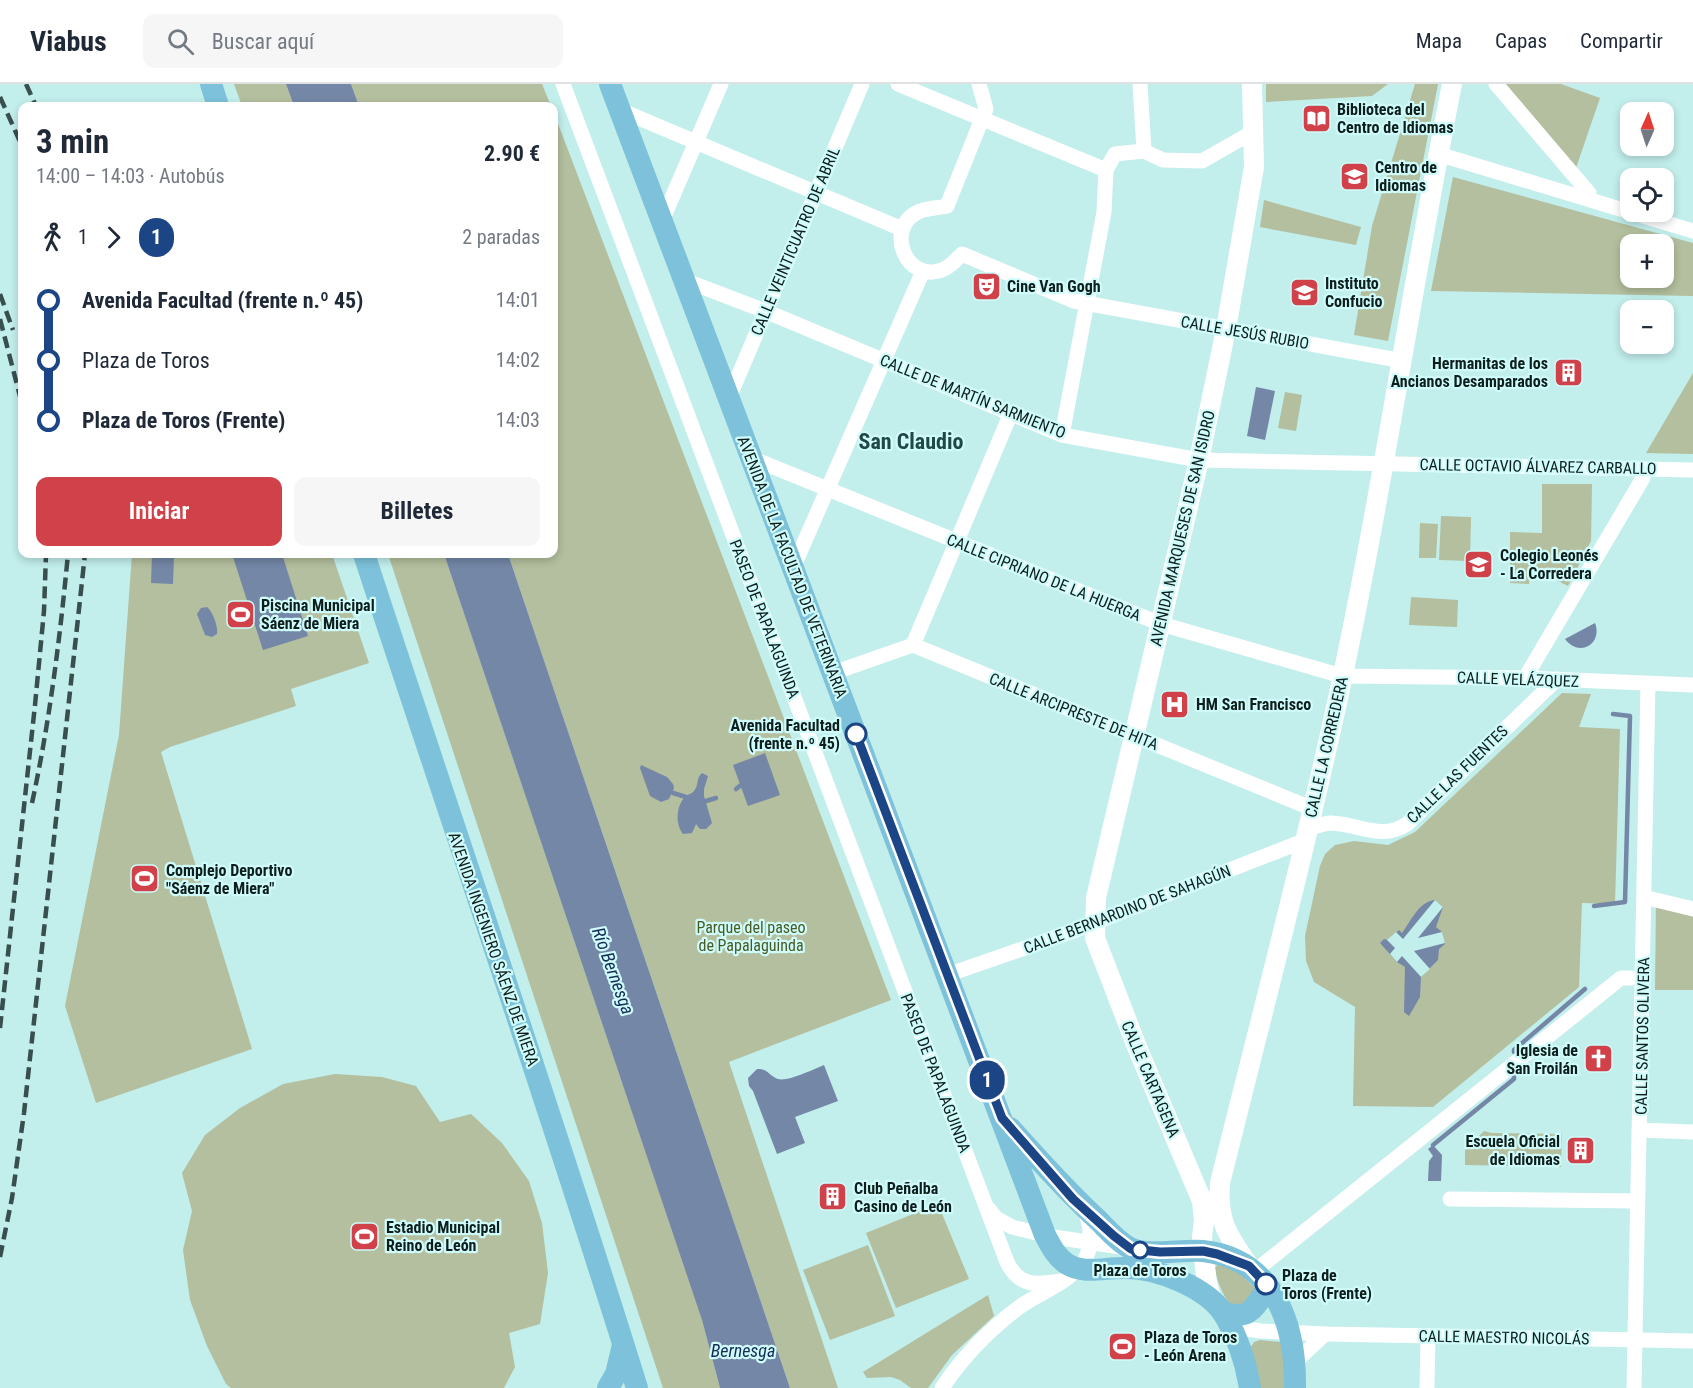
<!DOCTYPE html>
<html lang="es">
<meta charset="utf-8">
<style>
body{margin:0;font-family:"Roboto Condensed",sans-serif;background:#f6f6f7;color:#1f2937;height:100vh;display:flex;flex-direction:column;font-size:22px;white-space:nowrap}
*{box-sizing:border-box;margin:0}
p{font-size:20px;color:#747a83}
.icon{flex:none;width:33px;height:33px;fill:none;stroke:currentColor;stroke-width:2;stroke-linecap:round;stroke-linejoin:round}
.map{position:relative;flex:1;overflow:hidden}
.side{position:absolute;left:18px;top:18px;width:540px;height:456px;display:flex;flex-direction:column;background:#fff;border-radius:12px;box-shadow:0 3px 9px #0003}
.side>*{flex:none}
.badge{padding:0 12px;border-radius:20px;font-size:21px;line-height:39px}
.needle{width:39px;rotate:3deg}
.fabs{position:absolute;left:1620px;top:18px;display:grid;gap:12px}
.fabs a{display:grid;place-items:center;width:54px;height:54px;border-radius:12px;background:#fff;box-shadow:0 3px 9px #0003;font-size:30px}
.map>.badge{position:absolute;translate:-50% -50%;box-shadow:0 0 0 3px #fff}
.legs{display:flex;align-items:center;gap:9px;height:66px;padding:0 18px;font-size:20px}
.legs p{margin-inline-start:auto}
.headline{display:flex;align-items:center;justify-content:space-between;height:102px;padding:0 18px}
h1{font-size:33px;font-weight:700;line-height:45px}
.action{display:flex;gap:12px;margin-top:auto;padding:12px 18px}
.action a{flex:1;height:69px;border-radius:12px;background:#d14149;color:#fff;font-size:24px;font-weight:700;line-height:69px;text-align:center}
.action a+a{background:#f6f6f7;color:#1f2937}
ul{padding:0 18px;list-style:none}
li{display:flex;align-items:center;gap:21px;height:60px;font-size:22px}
li i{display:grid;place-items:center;width:9px;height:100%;margin:0 8px;background:currentColor}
li i::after{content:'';width:15px;height:15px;margin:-8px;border:4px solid;border-radius:50%;background:#fff}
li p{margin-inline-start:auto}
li:first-child i{background:linear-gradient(#0000 50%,currentColor 0)}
li:last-child i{background:linear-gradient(currentColor 50%,#0000 0)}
header{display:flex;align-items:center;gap:36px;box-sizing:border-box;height:84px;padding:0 30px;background:#fff;border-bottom:2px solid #e0e1e3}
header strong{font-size:28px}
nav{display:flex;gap:33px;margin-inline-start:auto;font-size:21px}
.search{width:420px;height:54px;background:#f6f6f7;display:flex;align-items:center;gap:15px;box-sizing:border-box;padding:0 21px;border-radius:12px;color:#747a83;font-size:22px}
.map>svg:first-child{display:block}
.green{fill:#b3bf9e;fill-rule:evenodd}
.water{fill:#7487a7}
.pier{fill:#c2eeec}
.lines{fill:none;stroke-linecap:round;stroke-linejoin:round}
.stream{stroke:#7487a7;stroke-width:4.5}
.street{stroke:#fff;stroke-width:15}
.secondary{stroke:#fff;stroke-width:20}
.primary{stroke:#7dc2da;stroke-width:22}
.rail{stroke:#384f4e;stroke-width:4.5;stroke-dasharray:12 6;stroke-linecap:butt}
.line-1-casing{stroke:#fff;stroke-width:14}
.line-1{stroke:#1c4586;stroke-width:9}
.stop-1-dot{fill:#fff;stroke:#1c4586;stroke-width:3}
.labels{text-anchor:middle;stroke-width:4.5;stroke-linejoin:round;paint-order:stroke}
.poi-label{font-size:16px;font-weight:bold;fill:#0d1e1d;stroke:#cffcfa;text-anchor:start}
.street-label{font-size:16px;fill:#0d1e1d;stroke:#cffcfa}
.stop-label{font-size:16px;font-weight:bold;fill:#0d1e1d;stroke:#cffcfa;text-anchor:end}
.park-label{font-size:16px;fill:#495a22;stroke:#cffcfa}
.water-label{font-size:18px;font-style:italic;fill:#142b56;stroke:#cffcfa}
.district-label{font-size:22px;font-weight:bold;fill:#204847;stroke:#cffcfa}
</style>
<header>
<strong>Viabus</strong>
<div class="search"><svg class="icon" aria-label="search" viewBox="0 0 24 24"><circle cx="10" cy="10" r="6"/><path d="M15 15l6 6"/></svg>Buscar aquí</div>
<nav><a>Mapa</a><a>Capas</a><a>Compartir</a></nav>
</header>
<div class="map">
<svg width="1693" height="1304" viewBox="0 0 1693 1304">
<rect width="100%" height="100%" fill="#c2eeec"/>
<g class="green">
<path d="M234 0H286L294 22H242Z"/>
<path d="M351 0H542L551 22H359Z"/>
<path d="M1266 0H1388L1372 12 1266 18Z"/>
<path d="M1415 0H1438L1388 257 1354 251 1372 142Z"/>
<path d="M1505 0H1561L1600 14 1576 84Z"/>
<path d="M554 29 891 916 729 978 838 1304H790L508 470H554Z"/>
<path d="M1453 93 1693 159V212L1431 207ZM1664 160V194H1630V160Z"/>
<path d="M1264 116 1361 143 1356 161 1260 143Z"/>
<path d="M1693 289V370L1646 369Z"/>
<path d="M1285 308 1302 311 1296 347 1278 344Z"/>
<path d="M1542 400H1592L1591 457 1568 502 1530 483 1529 500 1510 499V448L1542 449Z"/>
<path d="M1441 432 1471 433 1470 477 1439 476Z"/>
<path d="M1420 439 1438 440 1436 474H1419Z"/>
<path d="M132 470H332L369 579 291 605 296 622 170 663 161 668 252 965 96 1019 65 922 119 651Z"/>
<path d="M388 470H444L701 1232 720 1304H663Z"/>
<path d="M1411 513 1458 516 1457 543 1409 541Z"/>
<path d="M1562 609 1591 610 1579 643 1620 645 1615 820 1582 819 1579 903 1433 1023 1353 1022 1355 923 1314 898 1306 877 1305 852 1320 782 1325 770 1335 761 1354 757 1388 761 1415 748Z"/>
<path d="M1656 817 1693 818V906H1655Z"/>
<path d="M335 990 382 993 416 1002 440 1038 471 1030 502 1059 529 1097 542 1139 548 1189 540 1240 509 1249 515 1283 504 1304H231L226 1300 207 1262 190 1216 183 1166 192 1127 182 1089 205 1051 240 1024 283 1000Z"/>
<path d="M1484 1047 1491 1049 1562 1050 1561 1083 1465 1081V1066Z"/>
<path d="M938 1120 969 1195 896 1224 866 1149Z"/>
<path d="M868 1161 895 1232 830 1256 803 1186Z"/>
<path d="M1218 1180 1235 1185 1255 1204 1251 1221H1230C1222 1209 1217 1198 1215 1184Z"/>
<path d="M988 1211 994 1232 952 1271 928 1304H911L900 1296 891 1293 867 1294 863 1288Z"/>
<path d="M1260 1256 1281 1258 1288 1304H1260L1250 1264 1254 1258Z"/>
</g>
<g class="water">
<path d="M286 0H351L359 22H294Z"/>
<path d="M1256 303 1275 307 1265 356 1247 352Z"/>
<path d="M152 470H174L173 500 151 499Z"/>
<path d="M232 470H282L308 552 263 566Z"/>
<path d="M444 470H508L790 1304H720L702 1236Z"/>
<path d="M207 523C213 528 218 542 217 550L212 553 205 551 197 530 201 524Z"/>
<path d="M1595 539C1603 560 1579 574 1565 555Z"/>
<path d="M765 669 780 711 748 722 733 681Z"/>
<path d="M641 681 667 693 673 700 674 704 669 715 661 718 650 712 640 684Z"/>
<path d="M702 689 708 692 704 705V712L712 739 706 745H700L696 740 692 749 683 750C675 740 676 721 686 712 687 711 693 709 694 707 699 701 696 694 702 689Z"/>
<path d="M1435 816 1443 823 1436 843 1442 848 1445 860 1439 865 1438 876 1421 893 1420 913 1409 932 1404 928 1405 883 1397 878 1380 859 1384 855 1388 856 1399 846 1402 849C1411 837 1419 817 1435 816Z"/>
<path d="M824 981 838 1017 795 1033 805 1059 777 1070 753 1007 749 1002 748 994 757 985C767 984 769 992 778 995 788 998 814 985 824 981Z"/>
<path d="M1433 1061 1442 1071 1441 1097H1428L1429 1077 1433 1072 1428 1065Z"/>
</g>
<path class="pier" d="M1435 816 1443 823 1418 854 1442 848 1445 859 1414 867 1430 885 1421 893 1402 872 1397 878 1390 870 1395 864 1387 856 1396 848 1403 855Z"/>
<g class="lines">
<g class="stream">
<path d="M736 705 741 701"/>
<path d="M673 709 686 713"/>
<path d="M706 717 716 714"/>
<path d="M1594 822 1625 818 1630 632 1613 630"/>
<path d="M1514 968V966L1585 905"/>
<path d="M1433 1061 1514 995V988"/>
</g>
<g class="street">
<path d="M563 0 1007 1178C1019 1203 1036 1201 1061 1197"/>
<path d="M898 0 1106 86"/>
<path d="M979 0 986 25 947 122C938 124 928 124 920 127 882 143 907 202 944 185 951 182 957 175 962 170L1074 217 1403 277"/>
<path d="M1140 0 1144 67"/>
<path d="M1496 0 1589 109"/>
<path d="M620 26 902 145"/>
<path d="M1438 70 1693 147"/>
<path d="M662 137 721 0"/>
<path d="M684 196 765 227 1062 351 1199 376 1693 386"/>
<path d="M729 314 862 0"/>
<path d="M1062 351 1104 128 1106 86 1115 70 1144 67 1163 76 1202 77 1253 48"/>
<path d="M751 374 1161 540 1342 592 1525 594 1693 601"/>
<path d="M793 484 923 187"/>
<path d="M913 561 1011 329"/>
<path d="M833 589 913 561 1313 725"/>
<path d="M1525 594 1643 394"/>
<path d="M1308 745C1315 743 1324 739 1331 739 1359 740 1381 757 1407 740L1557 595"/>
<path d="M1652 815 1693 825"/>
<path d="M947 891 1071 848 1306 756"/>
<path d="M1639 1046 1693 1048"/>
<path d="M1450 1115 1637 1117"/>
<path d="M989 1125 996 1134 1012 1143 1054 1153 1127 1164"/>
<path d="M1255 1187 1621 894H1632"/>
<path d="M1230 1243 1261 1247 1327 1250 1693 1257"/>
<path d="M1295 1278 1325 1250"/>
<path d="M942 1304C962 1274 989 1246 1018 1224 1041 1207 1075 1198 1087 1171 1093 1156 1090 1140 1085 1125"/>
<path d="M1427 1304 1428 1252"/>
<path d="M1634 1304 1648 600"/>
</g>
<g class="secondary">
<path d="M1249 1182C1228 1152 1217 1137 1220 1099 1261 934 1304 771 1340 605 1383 404 1412 201 1452 0"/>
<path d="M1212 1217 1207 1199 1203 1167 1202 1153 1204 1137 1202 1117 1137 963 1095 854 1096 814 1199 376 1226 245 1254 83 1252 0"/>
</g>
<g class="primary">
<path d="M211 0 218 22"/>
<path d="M610 0 1045 1151C1051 1162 1056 1173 1067 1180 1085 1191 1106 1183 1126 1184 1157 1184 1206 1203 1224 1230 1237 1252 1246 1279 1250 1304"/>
<path d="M364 470C455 748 550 1024 637 1304"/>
<path d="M1010 1044C1039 1076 1067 1108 1099 1137 1108 1146 1118 1158 1130 1164 1149 1173 1182 1165 1203 1167 1275 1175 1296 1242 1295 1304"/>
<path d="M1223 1229C1251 1236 1254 1224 1268 1203"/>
<path d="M608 1304 616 1290 623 1261"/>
</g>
<g class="rail">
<path d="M26 0 36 22"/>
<path d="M0 13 22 62"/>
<path d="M0 210 13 246"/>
<path d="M0 235 22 320"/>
<path d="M32 719C50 636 60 553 68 470"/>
<path d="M0 944 35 621 44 527 46 470"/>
<path d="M0 1173 12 1114 24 1029 85 470"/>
</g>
</g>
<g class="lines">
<defs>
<path id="line-1" d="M856 650 1002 1034 1073 1115 1114 1152 1131 1165 1160 1168 1203 1167 1217 1170 1249 1182 1266 1200"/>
</defs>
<use href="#line-1" class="line-1-casing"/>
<use href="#line-1" class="line-1"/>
</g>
<defs>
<symbol id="library-square" viewBox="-11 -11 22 22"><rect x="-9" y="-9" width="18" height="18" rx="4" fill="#d14149" stroke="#cffcfa"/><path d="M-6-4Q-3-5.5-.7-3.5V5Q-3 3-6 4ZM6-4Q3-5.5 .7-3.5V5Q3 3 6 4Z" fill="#fff"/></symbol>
<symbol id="university-square" viewBox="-11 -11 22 22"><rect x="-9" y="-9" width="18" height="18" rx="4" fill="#d14149" stroke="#cffcfa"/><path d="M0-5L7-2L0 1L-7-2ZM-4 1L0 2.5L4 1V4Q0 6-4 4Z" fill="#fff"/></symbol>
<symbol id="theatre-square" viewBox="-11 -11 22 22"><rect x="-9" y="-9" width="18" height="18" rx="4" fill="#d14149" stroke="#cffcfa"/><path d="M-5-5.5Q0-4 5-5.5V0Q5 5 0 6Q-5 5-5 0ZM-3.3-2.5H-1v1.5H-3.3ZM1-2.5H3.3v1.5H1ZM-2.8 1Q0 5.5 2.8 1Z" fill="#fff"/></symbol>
<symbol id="building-square" viewBox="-11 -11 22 22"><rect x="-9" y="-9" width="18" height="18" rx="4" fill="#d14149" stroke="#cffcfa"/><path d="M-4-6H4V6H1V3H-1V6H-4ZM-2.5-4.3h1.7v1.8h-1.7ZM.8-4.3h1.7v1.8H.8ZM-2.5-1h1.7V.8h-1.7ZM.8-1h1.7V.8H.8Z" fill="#fff"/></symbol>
<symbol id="school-square" viewBox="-11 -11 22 22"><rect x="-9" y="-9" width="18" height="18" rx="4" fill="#d14149" stroke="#cffcfa"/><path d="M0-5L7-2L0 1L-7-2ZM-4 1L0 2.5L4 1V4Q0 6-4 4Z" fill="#fff"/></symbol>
<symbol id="stadium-square" viewBox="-11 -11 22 22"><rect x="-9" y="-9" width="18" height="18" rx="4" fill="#d14149" stroke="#cffcfa"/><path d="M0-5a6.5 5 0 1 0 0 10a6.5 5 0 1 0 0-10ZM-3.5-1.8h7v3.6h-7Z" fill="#fff"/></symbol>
<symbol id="hospital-square" viewBox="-11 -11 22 22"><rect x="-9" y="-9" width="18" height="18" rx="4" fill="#d14149" stroke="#cffcfa"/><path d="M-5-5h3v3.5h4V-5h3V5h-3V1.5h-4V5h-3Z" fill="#fff"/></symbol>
<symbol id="church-square" viewBox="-11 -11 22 22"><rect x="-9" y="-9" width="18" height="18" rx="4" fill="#d14149" stroke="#cffcfa"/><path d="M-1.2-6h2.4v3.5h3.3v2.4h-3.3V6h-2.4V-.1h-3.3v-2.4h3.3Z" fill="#fff"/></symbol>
</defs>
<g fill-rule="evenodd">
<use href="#library-square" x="1300" y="18" width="33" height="33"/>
<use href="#university-square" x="1338" y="76" width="33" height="33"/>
<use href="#theatre-square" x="970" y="186" width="33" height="33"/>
<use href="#university-square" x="1288" y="192" width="33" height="33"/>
<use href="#building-square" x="1552" y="272" width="33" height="33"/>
<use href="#school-square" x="1462" y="464" width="33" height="33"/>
<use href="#stadium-square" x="224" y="514" width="33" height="33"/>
<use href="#hospital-square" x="1158" y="604" width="33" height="33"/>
<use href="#stadium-square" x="128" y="778" width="33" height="33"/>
<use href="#church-square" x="1582" y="958" width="33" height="33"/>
<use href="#building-square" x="1564" y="1050" width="33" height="33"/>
<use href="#building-square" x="816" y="1096" width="33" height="33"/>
<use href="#stadium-square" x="348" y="1136" width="33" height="33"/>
<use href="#stadium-square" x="1106" y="1246" width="33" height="33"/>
</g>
<g class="stop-1-dot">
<circle cx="856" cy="650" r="10"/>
<circle cx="1140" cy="1166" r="8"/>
<circle cx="1266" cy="1200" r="10"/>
</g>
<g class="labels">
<g class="poi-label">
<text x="1337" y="31">Biblioteca del<tspan x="1337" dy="18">Centro de Idiomas</tspan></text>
<text x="1375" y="89">Centro de<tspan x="1375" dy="18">Idiomas</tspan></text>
<text x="1325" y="205">Instituto<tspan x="1325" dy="18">Confucio</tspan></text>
<text x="1007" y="208">Cine Van Gogh</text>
<text x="1548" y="285" text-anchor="end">Hermanitas de los<tspan x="1548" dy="18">Ancianos Desamparados</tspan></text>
<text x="1500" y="477">Colegio Leonés<tspan x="1500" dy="18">- La Corredera</tspan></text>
<text x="261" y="527">Piscina Municipal<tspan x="261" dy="18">Sáenz de Miera</tspan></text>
<text x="1196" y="626">HM San Francisco</text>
<text x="166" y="792">Complejo Deportivo<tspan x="166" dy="18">"Sáenz de Miera"</tspan></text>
<text x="1578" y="972" text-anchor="end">Iglesia de<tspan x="1578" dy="18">San Froilán</tspan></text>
<text x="1560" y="1063" text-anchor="end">Escuela Oficial<tspan x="1560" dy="18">de Idiomas</tspan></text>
<text x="854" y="1110">Club Peñalba<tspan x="854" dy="18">Casino de León</tspan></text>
<text x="386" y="1149">Estadio Municipal<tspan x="386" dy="18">Reino de León</tspan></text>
<text x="1144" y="1259">Plaza de Toros<tspan x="1144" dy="18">- León Arena</tspan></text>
</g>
<g class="street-label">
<text transform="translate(795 157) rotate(-67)" y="6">CALLE VEINTICUATRO DE ABRIL</text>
<text transform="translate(1245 248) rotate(10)" y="6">CALLE JESÚS RUBIO</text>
<text transform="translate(973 312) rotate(22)" y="6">CALLE DE MARTÍN SARMIENTO</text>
<text transform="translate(1538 382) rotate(1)" y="6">CALLE OCTAVIO ÁLVAREZ CARBALLO</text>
<text transform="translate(1182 444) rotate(-77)" y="6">AVENIDA MARQUESES DE SAN ISIDRO</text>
<text transform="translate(793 483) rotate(69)" y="6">AVENIDA DE LA FACULTAD DE VETERINARIA</text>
<text transform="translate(1044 493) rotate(22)" y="6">CALLE CIPRIANO DE LA HUERGA</text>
<text transform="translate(765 535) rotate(69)" y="6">PASEO DE PAPALAGUINDA</text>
<text transform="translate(1518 595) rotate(2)" y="6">CALLE VELÁZQUEZ</text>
<text transform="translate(1074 627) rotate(22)" y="6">CALLE ARCIPRESTE DE HITA</text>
<text transform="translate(1326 663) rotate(-77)" y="6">CALLE LA CORREDERA</text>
<text transform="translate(1457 690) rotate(-44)" y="6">CALLE LAS FUENTES</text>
<text transform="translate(1127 825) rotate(-21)" y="6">CALLE BERNARDINO DE SAHAGÚN</text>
<text transform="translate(494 865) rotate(71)" y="6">AVENIDA INGENIERO SÁENZ DE MIERA</text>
<text transform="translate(1642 952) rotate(-89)" y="6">CALLE SANTOS OLIVERA</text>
<text transform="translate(936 989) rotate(69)" y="6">PASEO DE PAPALAGUINDA</text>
<text transform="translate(1151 995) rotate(67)" y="6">CALLE CARTAGENA</text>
<text transform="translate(1504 1253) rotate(1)" y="6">CALLE MAESTRO NICOLÁS</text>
</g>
<g class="stop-label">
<text x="840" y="647">Avenida Facultad<tspan x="840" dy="18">(frente n.º 45)</tspan></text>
<text x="1140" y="1192" text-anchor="middle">Plaza de Toros</text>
<text x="1282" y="1197" text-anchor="start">Plaza de<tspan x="1282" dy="18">Toros (Frente)</tspan></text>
</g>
<g class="park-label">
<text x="751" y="849">Parque del paseo<tspan x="751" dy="18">de Papalaguinda</tspan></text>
</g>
<g class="water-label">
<text transform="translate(613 887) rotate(70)" y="6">Río Bernesga</text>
<text x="743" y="1273">Bernesga</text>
</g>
<g class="district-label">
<text x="911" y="365">San Claudio</text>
</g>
</g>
</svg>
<div class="fabs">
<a><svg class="needle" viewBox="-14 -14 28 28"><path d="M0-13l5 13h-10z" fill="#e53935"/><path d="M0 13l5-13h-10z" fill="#747a83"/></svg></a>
<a><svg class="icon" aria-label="locate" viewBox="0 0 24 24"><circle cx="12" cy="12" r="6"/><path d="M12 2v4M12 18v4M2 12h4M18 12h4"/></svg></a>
<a>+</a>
<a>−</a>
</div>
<b class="badge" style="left:987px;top:996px;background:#1c4586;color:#fff">1</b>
<section class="side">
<div class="headline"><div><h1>3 min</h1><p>14:00 – 14:03 · Autobús</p></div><b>2.90 €</b></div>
<div class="legs"><svg class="icon" aria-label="walk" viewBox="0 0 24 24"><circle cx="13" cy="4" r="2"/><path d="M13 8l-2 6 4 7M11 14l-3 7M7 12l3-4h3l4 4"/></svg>1<svg class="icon" aria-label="forward" viewBox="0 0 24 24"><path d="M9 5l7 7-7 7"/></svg><b class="badge" style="background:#1c4586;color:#fff">1</b><p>2 paradas</p></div>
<ul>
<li><i style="color:#1c4586"></i><b>Avenida Facultad (frente n.º 45)</b><p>14:01</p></li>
<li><i style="color:#1c4586"></i><span>Plaza de Toros</span><p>14:02</p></li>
<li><i style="color:#1c4586"></i><b>Plaza de Toros (Frente)</b><p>14:03</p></li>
</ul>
<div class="action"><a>Iniciar</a><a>Billetes</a></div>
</section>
</div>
